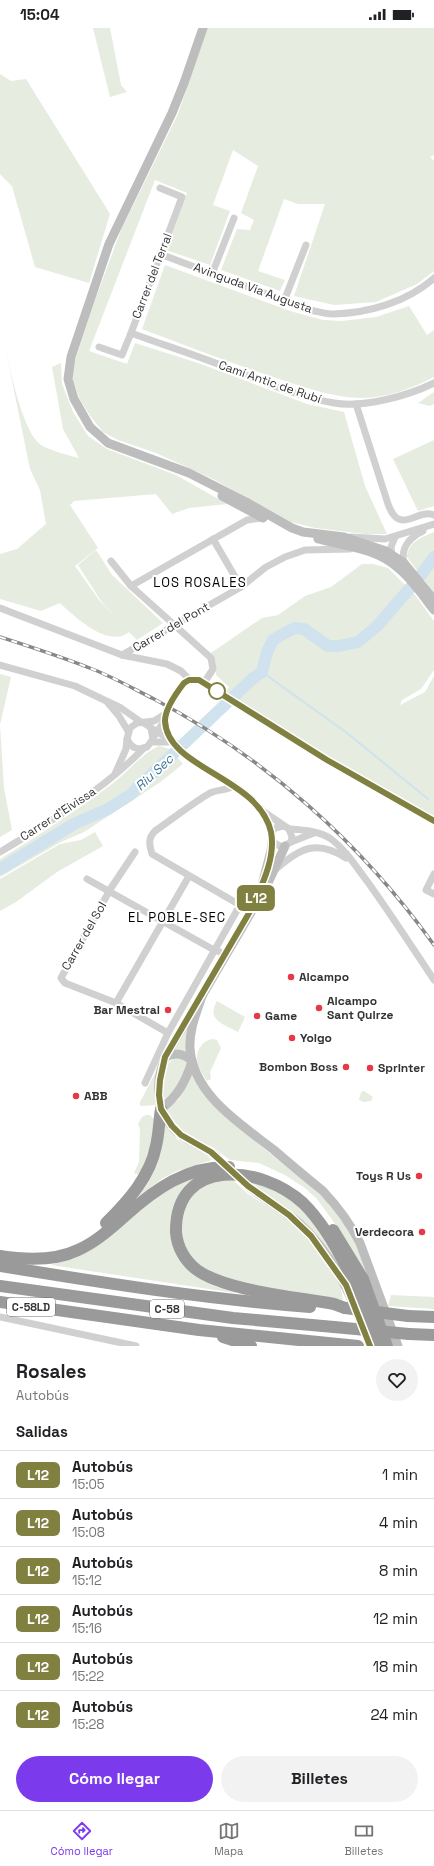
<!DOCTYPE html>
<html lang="es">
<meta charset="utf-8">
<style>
body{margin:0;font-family:"Space Grotesk",sans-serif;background:#f2f2f2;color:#202124;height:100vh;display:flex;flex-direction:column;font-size:15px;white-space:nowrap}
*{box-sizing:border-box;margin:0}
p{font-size:13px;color:#757577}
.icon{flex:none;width:22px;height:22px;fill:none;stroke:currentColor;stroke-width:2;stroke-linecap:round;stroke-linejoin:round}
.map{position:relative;height:1318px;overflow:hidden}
.drawer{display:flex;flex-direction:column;background:#fff;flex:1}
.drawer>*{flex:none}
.badge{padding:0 8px;border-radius:6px;font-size:14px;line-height:26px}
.map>.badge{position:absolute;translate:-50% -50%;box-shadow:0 0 0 2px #fff}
h2{padding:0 16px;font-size:15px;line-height:36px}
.round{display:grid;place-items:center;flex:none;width:42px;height:42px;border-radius:21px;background:#f2f2f2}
.overview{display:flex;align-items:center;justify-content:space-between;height:68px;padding:0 16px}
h1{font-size:19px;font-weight:600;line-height:30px}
.primary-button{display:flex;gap:8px;margin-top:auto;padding:8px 16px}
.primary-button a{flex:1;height:46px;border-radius:24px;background:#7c3aed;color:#fff;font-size:16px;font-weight:600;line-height:46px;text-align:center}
.primary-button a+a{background:#f2f2f2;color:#202124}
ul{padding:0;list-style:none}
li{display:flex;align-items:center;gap:12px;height:48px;padding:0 16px;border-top:1px solid #e0e0e0}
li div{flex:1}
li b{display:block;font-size:15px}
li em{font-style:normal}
li .badge{min-width:44px;font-weight:700;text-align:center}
.status{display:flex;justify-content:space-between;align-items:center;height:28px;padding:0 20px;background:#fff;direction:ltr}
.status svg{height:11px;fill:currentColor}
.tabs{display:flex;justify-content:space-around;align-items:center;height:56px;border-top:1px solid #e0e0e0;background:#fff;font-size:11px;color:#757577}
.tabs a{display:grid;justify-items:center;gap:2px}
.tabs .current{color:#7c3aed}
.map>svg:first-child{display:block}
.green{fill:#e6ecdf}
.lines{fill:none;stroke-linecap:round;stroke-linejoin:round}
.stream{stroke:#cfe2ee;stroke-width:2}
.river{stroke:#cfe2ee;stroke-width:12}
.street-tunnel{stroke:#d6d6d6;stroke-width:7;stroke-dasharray:7 3.5;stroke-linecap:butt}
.street{stroke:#d0d0d0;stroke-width:7}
.secondary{stroke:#bdbdbd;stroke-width:9}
.highway{stroke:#9a9a9a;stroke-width:12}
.rail-casing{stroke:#888;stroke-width:3.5}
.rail{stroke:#fff;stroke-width:2;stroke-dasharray:6;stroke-linecap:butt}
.highway-bridge{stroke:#9a9a9a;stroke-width:12}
.line-casing{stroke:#fff;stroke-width:9}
.line{stroke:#808040;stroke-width:6}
.stop-dot{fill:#fff;stroke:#808040;stroke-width:2}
.poi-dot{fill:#e63946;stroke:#fff;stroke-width:1.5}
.labels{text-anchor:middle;stroke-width:4;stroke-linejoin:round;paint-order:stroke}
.shield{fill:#fff;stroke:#707070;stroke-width:1}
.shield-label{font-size:11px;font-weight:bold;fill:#333}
.street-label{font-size:12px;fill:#333;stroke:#fff}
.poi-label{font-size:12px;font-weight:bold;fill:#333;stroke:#fff;text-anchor:start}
.neighbourhood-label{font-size:13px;letter-spacing:1px;fill:#000;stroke:#fff}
.water-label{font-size:13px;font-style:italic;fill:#3f7597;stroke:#fff}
</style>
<div class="status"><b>15:04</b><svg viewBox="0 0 49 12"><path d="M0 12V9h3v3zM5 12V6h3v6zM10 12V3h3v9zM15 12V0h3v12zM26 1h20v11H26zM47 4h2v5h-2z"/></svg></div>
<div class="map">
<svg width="434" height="1318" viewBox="0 0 434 1318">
<rect width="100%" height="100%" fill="#fff"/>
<g class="green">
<path d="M93 0H110L121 57 127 64 110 69Z"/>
<path d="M207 0H434V127L430 129 434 133V243L417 256 376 274 334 277 294 268 325 176H298L284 171 258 243 285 252 280 263 221 242 237 201 250 202 254 192 241 185 258 138 233 122 213 177 230 183 210 237 166 222 187 165 155 152 89 323 127 336 135 315 198 335 307 376 344 384 365 458 387 506H365L315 500 291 494 213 451 156 425 118 412 103 404 91 389 80 372 73 353V339L94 275 121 202 178 86Z"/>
<path d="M0 46 11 53 26 51 110 186 89 255 35 239 12 158 0 146Z"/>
<path d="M165 237 290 283 323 292 342 293 376 289 409 278 427 307 434 302V349C413 360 386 370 362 370 337 370 311 361 288 354 238 338 190 319 142 301Z"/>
<path d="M6 323C11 345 23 405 41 417 49 422 70 428 79 430L63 401 52 339 61 335 62 356 73 384 88 408 107 421 176 447 227 476 189 480 172 486 156 466 74 473 70 477 98 520 75 538 99 572 117 591 101 573 78 537 96 522 112 547 163 595 137 612 129 604C109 621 75 589 60 575L41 583 0 571V526L17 521 46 496 40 462 30 441Z"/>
<path d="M434 364V376L430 378 418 375Z"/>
<path d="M434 412V478L418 483 393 431Z"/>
<path d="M434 504V565L407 529C408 514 422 509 434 504Z"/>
<path d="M362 536H373L388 540 415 567 434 593V642L421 661 402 672 400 677 425 664 434 648V793L224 667 229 659 216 647 215 632 211 625 262 590 278 587 305 568 331 559Z"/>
<path d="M0 646 11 649 0 697 4 760 12 802 0 809Z"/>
<path d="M159 718 170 721 183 736 159 755 84 804 61 814 0 849V831C38 808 76 783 112 756 127 745 141 726 159 718Z"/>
<path d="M95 804 103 818 57 844 16 874 0 883V851L60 816 81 812Z"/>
<path d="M217 973 245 989 238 1004C223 996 206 992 217 973Z"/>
<path d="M189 993 188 1024 174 1021Z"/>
<path d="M212 1011 217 1012 221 1020 210 1044 211 1051 207 1053C200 1042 192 1030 201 1018 204 1014 207 1012 212 1011Z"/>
<path d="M178 1029 187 1034 184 1050 166 1072C158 1063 164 1031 178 1029Z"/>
<path d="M157 1042 156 1077 140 1078V1074Z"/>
<path d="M191 1047H193C199 1062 208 1072 220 1084L324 1170 354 1209 374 1268 341 1204 317 1171 305 1160 285 1147 259 1135 230 1132 214 1120 185 1105 174 1093 166 1081 179 1071Z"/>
<path d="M364 1063 373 1069 371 1073 364 1074 359 1072 361 1064Z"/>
<path d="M146 1087H150L155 1092 154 1108 140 1147 134 1145 139 1134 140 1101 138 1096 142 1089Z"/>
<path d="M162 1090 177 1111 197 1120 212 1132 177 1143 163 1150 136 1171Z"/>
<path d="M191 1149H202L171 1199 201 1251 217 1259 237 1263 235 1265 51 1237 70 1231 155 1168Z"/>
<path d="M232 1151 248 1166 290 1193 313 1215 332 1240 340 1255 343 1272C312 1267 219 1257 198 1238 180 1221 180 1204 185 1182 187 1170 202 1157 214 1153 220 1152 226 1152 232 1151Z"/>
<path d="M251 1154C260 1155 267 1159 274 1162 311 1180 325 1212 345 1246L268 1168Z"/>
<path d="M391 1267 434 1269V1281L388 1278Z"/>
</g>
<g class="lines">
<path class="stream" d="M262 644 347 705 428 771"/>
<g class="river">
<path d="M421 547 434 529"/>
<path d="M0 841 74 796 108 781 130 767 252 651 262 644 267 624 273 612 283 606 295 600 304 601 328 618H339L358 614 377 598 411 559"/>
</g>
<path class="street-tunnel" d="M167 685 173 672"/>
<g class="street">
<path d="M160 226 309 282C317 283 325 286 333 286 369 285 407 274 434 250"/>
<path d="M212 246 234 190"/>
<path d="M284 273 306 217"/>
<path d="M131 305C163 317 196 327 228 340 262 353 298 369 334 375 363 380 408 368 434 355"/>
<path d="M99 319 122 327 131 305 182 169 160 160"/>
<path d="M356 376 388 476C400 509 416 480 434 487"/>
<path d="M351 509 385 511 434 496"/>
<path d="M213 511 241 559"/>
<path d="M392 529 391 519 395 509"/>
<path d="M111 533 131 558 211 630 213 641 204 655"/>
<path d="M404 535C400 520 410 509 423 503"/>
<path d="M131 558 247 492 262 490"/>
<path d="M0 580 122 627 167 636 181 643 190 652"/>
<path d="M122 627 241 559 266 539 285 529 305 522 350 521"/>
<path d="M0 637 75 658 121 680 141 694"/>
<path d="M173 672C179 661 185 650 199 652L327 732 434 793"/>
<path d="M108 675 119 688 128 703"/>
<path d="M144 695 151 700 153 711 147 719C138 723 131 720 127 711L130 700 137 695 154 693 167 685"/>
<path d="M151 700 174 714 191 732 241 762 264 784 289 801 292 809 291 814 282 819 272 814 271 806 275 800 283 798"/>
<path d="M155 707 165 692 167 685"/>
<path d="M152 714H171"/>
<path d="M115 746 126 721 127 711"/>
<path d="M264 785 271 806"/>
<path d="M289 801C303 802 320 803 331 811 346 822 356 839 367 853 390 885 412 919 434 952"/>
<path d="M291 814 314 805"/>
<path d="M0 824C50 794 103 762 144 720"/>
<path d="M135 824 111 860 61 950 65 955 116 975 168 1005"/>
<path d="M276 841C300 820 317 811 346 830"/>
<path d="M434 846 426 862 434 866"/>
<path d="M87 851 214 922 226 926"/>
<path d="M116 975 189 848"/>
<path d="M145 1055 168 1005 240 877 152 826C149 817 148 810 155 803 174 790 191 776 210 765 218 761 228 763 234 757"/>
<path d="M0 1289 136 1318"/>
</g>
<g class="secondary">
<path d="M203 0 184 55 172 85 109 216 71 329 68 351 74 371 90 399 108 415 189 445 246 474 292 500 303 504 344 509 386 523 404 535 434 572"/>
<path d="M222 468 263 490"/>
<path d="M318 511C345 518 376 520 398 540 412 551 423 568 434 582"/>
<path d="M262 857 271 823 272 814"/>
<path d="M202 968C196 986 189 1002 190 1021 194 1068 241 1096 274 1122 290 1136 307 1150 323 1163 338 1179 350 1195 360 1215L398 1318"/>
<path d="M199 973 267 857 285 818"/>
<path d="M192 984C184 999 173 1013 166 1029 153 1055 157 1089 181 1107 192 1115 206 1119 217 1129"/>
<path d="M161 1081C178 1068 186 1053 192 1033 183 1025 175 1024 165 1029"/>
<path d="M248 1158C265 1172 284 1182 300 1196 337 1230 353 1273 370 1318"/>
</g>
<g class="highway">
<path d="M106 1195C128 1173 150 1149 156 1118 159 1106 159 1093 161 1081"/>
<path d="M333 1202 363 1251 387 1318"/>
<path d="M0 1228C25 1232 55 1233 78 1222 96 1214 110 1201 125 1188 155 1161 187 1138 229 1139"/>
<path d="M0 1238C103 1255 206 1271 310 1279"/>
<path d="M0 1258 233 1290 334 1299"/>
<path d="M0 1274 199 1302 358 1318"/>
<path d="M345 1280 334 1276C297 1269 226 1263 197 1242 185 1233 177 1219 176 1204 175 1128 262 1137 303 1175 336 1207 364 1274 379 1318"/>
<path d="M408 1288 434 1289"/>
<path d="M409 1306 434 1307"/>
<path d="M223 1309 251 1318"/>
</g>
<defs>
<path id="rail" d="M0 609C31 619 62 629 92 641 113 649 134 661 154 671 266 730 361 815 434 917"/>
</defs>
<use href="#rail" class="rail-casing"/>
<use href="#rail" class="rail"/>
<g class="highway-bridge">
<path d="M345 1280 408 1288"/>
<path d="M334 1299 409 1306"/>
</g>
</g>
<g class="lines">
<defs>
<path id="line" d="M370 1318 346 1257 311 1208 289 1187 248 1158 211 1124 181 1107 172 1098 161 1081 159 1067 160 1052 165 1029 252 880C262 857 276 829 271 804 259 749 167 741 165 693 165 680 177 664 184 655L189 652H199L327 732 434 793"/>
</defs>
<use href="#line" class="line-casing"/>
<use href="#line" class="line"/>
</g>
<circle class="stop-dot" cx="217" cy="663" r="8"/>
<g class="poi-dot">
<circle cx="291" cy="949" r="4"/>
<circle cx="319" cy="980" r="4"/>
<circle cx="168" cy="982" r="4"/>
<circle cx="257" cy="988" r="4"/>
<circle cx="292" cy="1010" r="4"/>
<circle cx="346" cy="1039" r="4"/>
<circle cx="370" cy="1040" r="4"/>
<circle cx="76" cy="1068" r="4"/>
<circle cx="419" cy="1148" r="4"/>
<circle cx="422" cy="1204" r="4"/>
</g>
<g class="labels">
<g class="shield">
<rect x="7" y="1270" width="48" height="18" rx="3"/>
<rect x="150" y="1272" width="34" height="18" rx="3"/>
</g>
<g class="shield-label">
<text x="31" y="1283">C-58LD</text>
<text x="167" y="1285">C-58</text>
</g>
<g class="street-label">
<text transform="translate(152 248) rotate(-69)" y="4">Carrer del Terral</text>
<text transform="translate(253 260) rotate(20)" y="4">Avinguda Via Augusta</text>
<text transform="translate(270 354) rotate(19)" y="4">Camí Antic de Rubí</text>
<text transform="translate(171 599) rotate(-30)" y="4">Carrer del Pont</text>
<text transform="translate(58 786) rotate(-33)" y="4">Carrer d'Eivissa</text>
<text transform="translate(84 908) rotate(-60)" y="4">Carrer del Sol</text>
</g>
<g class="poi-label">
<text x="299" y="953">Alcampo</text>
<text x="327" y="977">Alcampo<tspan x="327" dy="14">Sant Quirze</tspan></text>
<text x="160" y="986" text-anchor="end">Bar Mestral</text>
<text x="265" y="992">Game</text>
<text x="300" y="1014">Yoigo</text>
<text x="338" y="1043" text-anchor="end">Bombon Boss</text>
<text x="378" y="1044">Sprinter</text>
<text x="84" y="1072">ABB</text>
<text x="411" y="1152" text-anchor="end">Toys R Us</text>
<text x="414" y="1208" text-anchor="end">Verdecora</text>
</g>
<g class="neighbourhood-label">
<text x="200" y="559">LOS ROSALES</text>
<text x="177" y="894">EL POBLE-SEC</text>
</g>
<g class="water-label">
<text transform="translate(154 744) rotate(-43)" y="5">Riu Sec</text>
</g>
</g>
</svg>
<b class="badge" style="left:256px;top:870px;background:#808040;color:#fff">L12</b>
</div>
<section class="drawer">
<div class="overview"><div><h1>Rosales</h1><p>Autobús</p></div><a class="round"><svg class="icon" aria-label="heart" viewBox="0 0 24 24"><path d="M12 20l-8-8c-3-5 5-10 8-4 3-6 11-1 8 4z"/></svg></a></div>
<h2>Salidas</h2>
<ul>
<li><span class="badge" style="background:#808040;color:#fff">L12</span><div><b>Autobús</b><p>15:05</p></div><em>1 min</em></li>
<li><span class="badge" style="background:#808040;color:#fff">L12</span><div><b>Autobús</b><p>15:08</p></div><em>4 min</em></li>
<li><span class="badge" style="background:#808040;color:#fff">L12</span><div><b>Autobús</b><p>15:12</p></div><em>8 min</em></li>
<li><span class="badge" style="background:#808040;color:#fff">L12</span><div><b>Autobús</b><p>15:16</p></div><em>12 min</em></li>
<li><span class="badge" style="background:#808040;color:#fff">L12</span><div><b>Autobús</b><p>15:22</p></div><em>18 min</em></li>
<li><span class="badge" style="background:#808040;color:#fff">L12</span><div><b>Autobús</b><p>15:28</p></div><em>24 min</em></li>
</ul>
<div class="primary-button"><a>Cómo llegar</a><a>Billetes</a></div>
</section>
<nav class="tabs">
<a class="current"><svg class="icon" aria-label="directions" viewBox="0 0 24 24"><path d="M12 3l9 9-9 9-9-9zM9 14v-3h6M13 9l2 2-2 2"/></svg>Cómo llegar</a>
<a><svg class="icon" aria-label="map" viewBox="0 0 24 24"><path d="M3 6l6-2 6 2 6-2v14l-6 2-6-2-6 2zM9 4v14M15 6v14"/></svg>Mapa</a>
<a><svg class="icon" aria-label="tickets" viewBox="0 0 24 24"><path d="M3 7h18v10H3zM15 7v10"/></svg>Billetes</a>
</nav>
